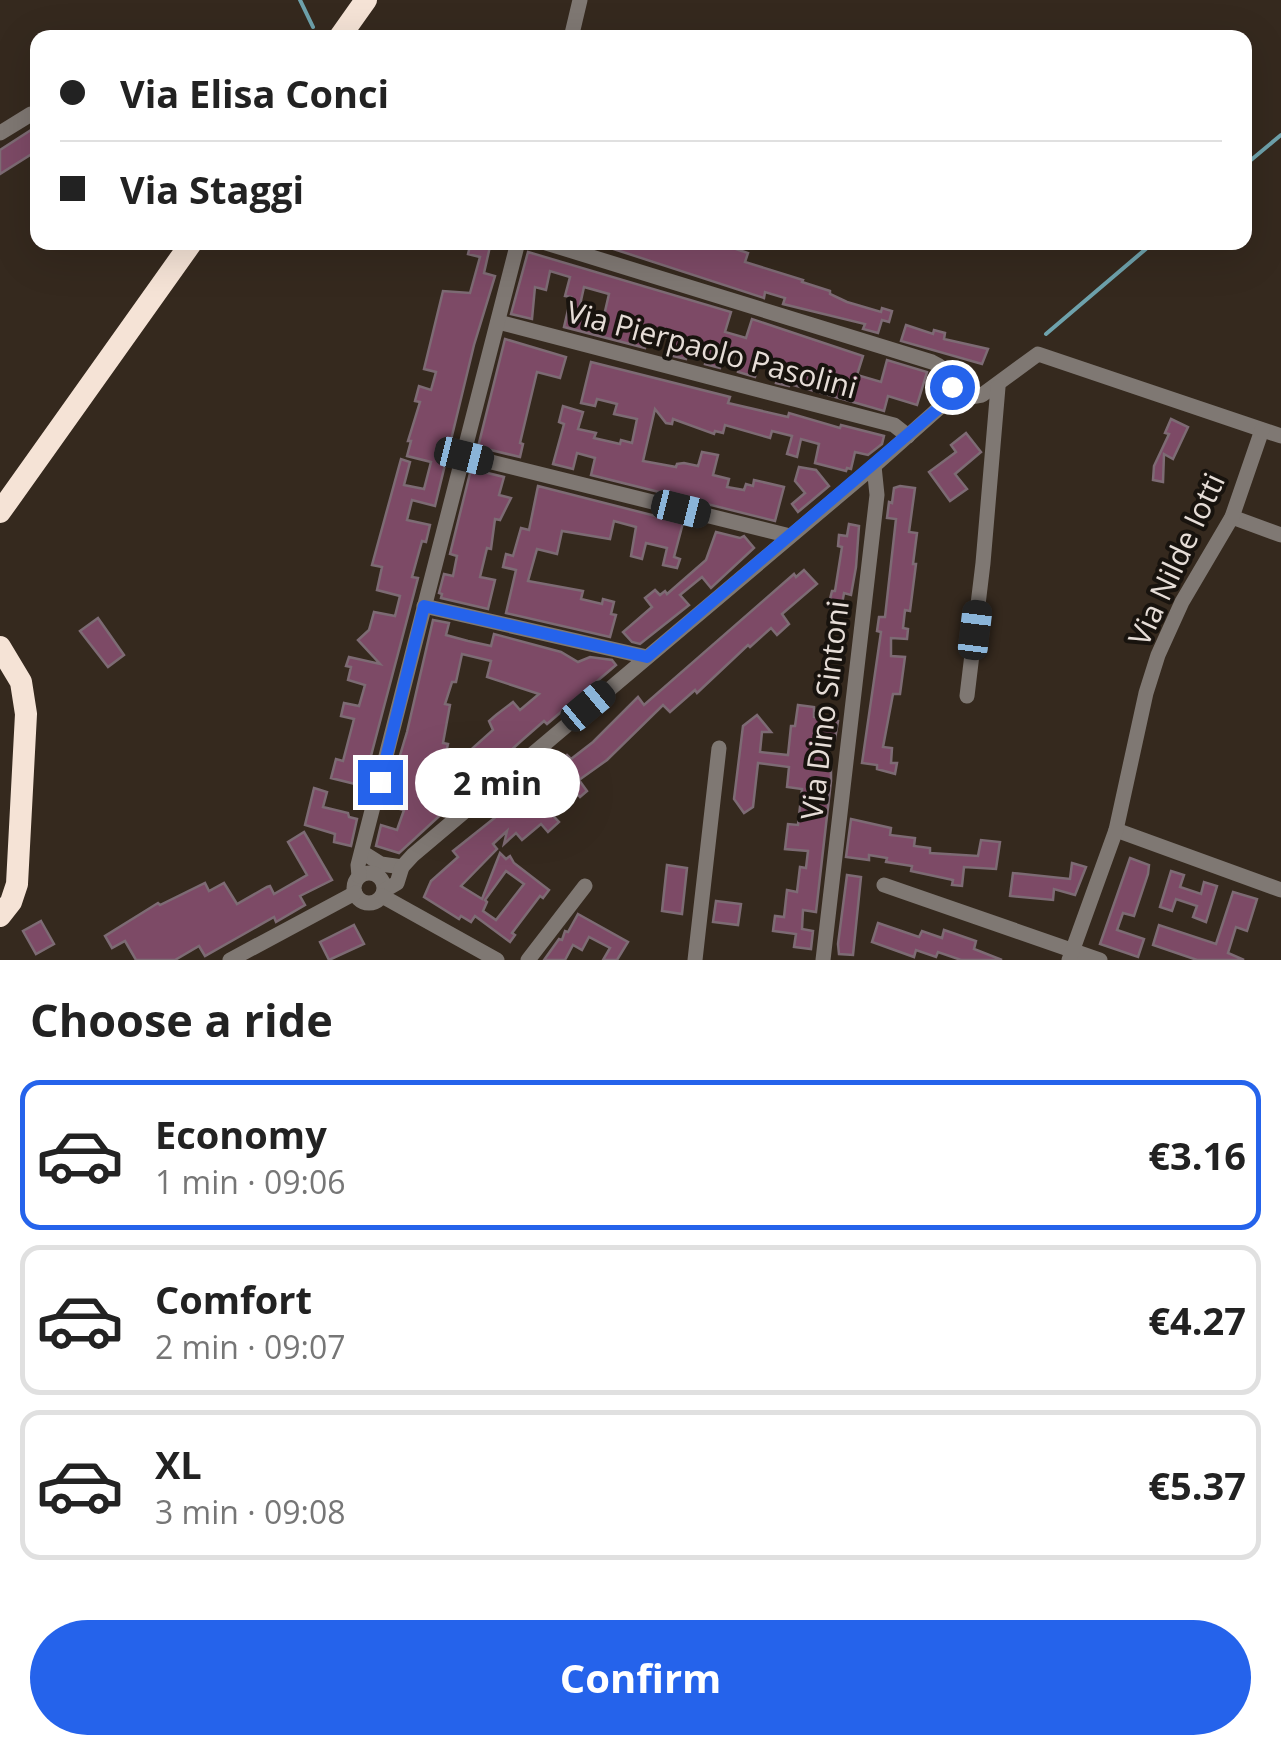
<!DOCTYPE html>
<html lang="en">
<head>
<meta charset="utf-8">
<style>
	body { margin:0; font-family:"Open Sans",sans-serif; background:#f2f2f2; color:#222; height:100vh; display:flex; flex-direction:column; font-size:38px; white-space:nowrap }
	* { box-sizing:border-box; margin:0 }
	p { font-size:32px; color:#767676 }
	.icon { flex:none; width:55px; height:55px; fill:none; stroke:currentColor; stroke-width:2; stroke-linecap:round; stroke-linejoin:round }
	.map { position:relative; height:960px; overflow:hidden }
	.panel { display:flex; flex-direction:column; background:#fff; flex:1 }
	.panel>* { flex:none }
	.banner { position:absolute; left:30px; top:30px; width:1222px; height:220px; border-radius:20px; box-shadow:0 10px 40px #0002; display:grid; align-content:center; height:220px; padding:0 30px; background:#fff }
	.end { position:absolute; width:45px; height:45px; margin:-22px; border:12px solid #2563eb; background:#fff; box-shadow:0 0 0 5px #fff }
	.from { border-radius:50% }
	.bubble { position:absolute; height:70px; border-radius:35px; background:#fff; box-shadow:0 10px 40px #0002; font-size:32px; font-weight:700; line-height:70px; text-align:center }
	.car { position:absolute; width:30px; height:60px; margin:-30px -15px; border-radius:12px; box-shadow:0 0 8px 2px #0007; background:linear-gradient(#222 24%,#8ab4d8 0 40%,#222 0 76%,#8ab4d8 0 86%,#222 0) }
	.banner b { display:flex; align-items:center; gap:35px; height:95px; font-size:38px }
	.banner b+b { border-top:2px solid #e0e0e0 }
	.banner i { width:25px; height:25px; background:#222 }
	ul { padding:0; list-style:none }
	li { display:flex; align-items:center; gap:30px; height:150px; margin:0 20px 15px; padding:0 10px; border:5px solid #e0e0e0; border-radius:20px }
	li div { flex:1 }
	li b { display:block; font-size:38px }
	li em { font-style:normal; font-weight:700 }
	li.selected { border-color:#2563eb }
	li>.icon { width:90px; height:90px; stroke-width:1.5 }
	h2 { padding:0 30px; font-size:45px; line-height:120px }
	.cta { display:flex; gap:20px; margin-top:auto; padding:20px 30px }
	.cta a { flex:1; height:115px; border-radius:60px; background:#2563eb; color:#fff; font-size:40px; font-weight:700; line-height:115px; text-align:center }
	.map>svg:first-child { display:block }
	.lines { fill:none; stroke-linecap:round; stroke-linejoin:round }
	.stream { stroke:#6ea2ac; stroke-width:4 }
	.building { fill:#7d4a66; stroke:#7d6b74; stroke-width:2.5; fill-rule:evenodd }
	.minor { stroke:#7f7873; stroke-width:15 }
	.highway { stroke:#f5e3d6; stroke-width:22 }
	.route { stroke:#2563eb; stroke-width:12 }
	.labels { text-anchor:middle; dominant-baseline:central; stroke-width:8; stroke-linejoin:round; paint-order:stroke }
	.street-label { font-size:30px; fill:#e6ddd7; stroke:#18130e }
</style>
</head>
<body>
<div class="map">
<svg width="1281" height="960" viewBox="0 0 1281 960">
	<rect width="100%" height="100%" fill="#35291e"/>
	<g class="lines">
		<g class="stream">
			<polyline points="300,0 313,27"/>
			<polyline points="1245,165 1281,135"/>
			<polyline points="1046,334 1154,242"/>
		</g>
	</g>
	<g class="building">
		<polygon points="31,130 38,141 38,150 0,174 0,150"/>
		<polygon points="471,242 491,242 484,273 495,276 474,345 435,506 412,500 407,520 430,525 426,542 422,541 412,577 418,578 363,786 331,778 336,759 343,761 354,719 341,716 344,703 359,706 365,685 348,680 351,667 346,666 349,657 380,664 358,640 369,630 374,612 395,616 400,596 377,590 382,567 372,565 401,459 410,462 404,485 424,489 431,462 407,456 411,441 408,441 420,402 415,401 419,386 431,390 436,372 424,369 443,291 470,293 480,257 468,254"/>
		<polygon points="592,242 707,242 736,249 748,253 745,262 803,280 802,282 830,291 830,294 847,302 881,312 882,308 892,311 889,322 882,320 878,333 863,329 865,324 783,304 785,298 765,292 764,298"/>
		<path d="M 528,252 L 731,312 L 725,332 L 746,338 L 752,319 L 863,356 L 857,375 L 881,382 L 887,360 L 927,372 L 917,405 L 888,396 L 884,411 L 790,384 L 789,386 L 776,383 L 780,369 L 760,362 L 755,377 L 738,372 L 742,358 L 725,352 L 720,368 L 705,364 L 709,348 L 690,343 L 686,359 L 669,355 L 674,339 L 649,333 L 645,348 L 564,327 L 571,297 L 565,296 L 570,277 L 550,271 L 546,290 L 535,287 L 532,319 L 511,314 ZM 584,287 L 609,294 L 603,320 L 578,314 Z"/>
		<polygon points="906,325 933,334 934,330 945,333 944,339 988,349 982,364 901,341"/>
		<polygon points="505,339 566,357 560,378 537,372 520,443 523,444 520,457 478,447"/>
		<polygon points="591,362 730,397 728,403 788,417 789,413 840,428 841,425 884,436 882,444 868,455 855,452 851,469 847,468 846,471 815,463 819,444 801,439 797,457 787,454 792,436 772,431 770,438 725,425 723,433 715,431 714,434 673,419 672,424 666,423 655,409 643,461 676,467 677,464 684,463 698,466 702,452 718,455 713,475 729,479 727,487 744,490 746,484 753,486 754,480 784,487 775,521 591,475 595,458 577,453 573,469 553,464 564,424 559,422 563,406 583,412 578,429 596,433 594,438 620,444 621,440 632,443 637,419 614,414 617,404 597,399 595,406 581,403"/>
		<polygon points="1171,419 1188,427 1173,459 1164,454 1163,482 1153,480 1154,466 1169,434 1165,433"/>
		<polygon points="966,433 981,452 955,474 967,489 950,501 929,472 956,452 951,445"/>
		<polygon points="799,467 816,470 829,486 798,512 792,504 805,493 795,481"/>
		<polygon points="471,469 504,477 499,495 511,498 500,520 495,519 491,549 487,548 480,577 495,580 488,609 441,598 442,594 439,593 444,574 453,576 457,556 450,554"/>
		<polygon points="538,486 683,523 674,557 680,559 677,568 663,565 667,548 646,543 642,559 631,556 636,527 614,521 610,539 562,531 557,554 537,549 528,581 583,591 581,599 602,604 603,599 614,602 611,614 616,615 610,637 506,613 516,570 503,567 506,554 513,556 521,528 529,530"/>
		<polygon points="900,486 915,488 909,532 917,533 913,564 916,564 910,611 905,610 903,628 908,629 907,639 891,638 891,656 905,657 900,694 893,694 883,747 892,748 891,763 897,763 895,774 877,769 877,765 862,763 881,632 877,631 879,617 885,617 896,519 887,518 889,502 892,503 894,488"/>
		<polygon points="849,524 859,526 856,567 851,595 844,593 841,610 828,607 832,591 835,591 842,547 838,546 839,535 847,536"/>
		<polygon points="716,532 740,538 744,536 754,548 711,588 702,577 680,595 689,605 640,644 632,642 623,632 652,607 645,598 655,590 660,595 665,591 667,594 706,560"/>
		<path d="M 804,570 L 817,584 L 782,614 L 789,624 L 777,635 L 771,628 L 750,647 L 748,645 L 697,693 L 695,690 L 670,712 L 663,705 L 607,760 L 579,780 L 587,791 L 580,797 L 567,783 L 543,805 L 559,822 L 548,832 L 541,824 L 522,840 L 516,833 L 504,844 L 507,831 L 493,844 L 497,849 L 461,886 L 482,899 L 500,853 L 506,859 L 510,856 L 514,863 L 549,890 L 543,898 L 540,896 L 512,933 L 515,935 L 510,942 L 475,916 L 471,922 L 461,916 L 459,919 L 424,897 L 431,881 L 458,857 L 453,851 L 526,793 L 567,755 L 571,759 L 593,742 L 638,697 L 644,705 L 794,574 L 796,577 ZM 506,871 L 524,884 L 496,920 L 483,911 L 487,902 L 485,900 Z"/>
		<polygon points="98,618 124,655 108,667 80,631"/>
		<path d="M 433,620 L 449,623 L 446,635 L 468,641 L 491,646 L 494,634 L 561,652 L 578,662 L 590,657 L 612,660 L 616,665 L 547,724 L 544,721 L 520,742 L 399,853 L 376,846 L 381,825 L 397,830 L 404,810 L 385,805 L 407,732 ZM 462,654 L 491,661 L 487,677 L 539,694 L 520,710 L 513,702 L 496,715 L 489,721 L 493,730 L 464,756 L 461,752 L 442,770 L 448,744 L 443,743 L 450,705 L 445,704 L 452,682 L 456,682 Z"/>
		<polygon points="798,705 814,707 814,717 838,721 835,739 830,738 828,762 831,762 831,781 816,912 803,910 802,929 813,931 811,949 794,947 796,934 773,931 775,916 784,917 787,890 797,892 800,867 806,868 808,851 785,849 788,824 798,825 802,789 787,787 789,767 758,763 753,807 744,813 734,799 743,726 757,715 771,732 762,732 760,752 788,755 791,726 795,726"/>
		<polygon points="314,788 327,792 323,807 348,813 349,817 357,819 351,846 334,842 335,834 305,825"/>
		<polygon points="851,819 891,828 890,835 915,838 914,846 930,848 930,853 978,856 981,840 1000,842 996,869 964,867 962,886 952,885 953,880 911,871 912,866 886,862 887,858 869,855 869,860 846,857"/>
		<polygon points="304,832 332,880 300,896 305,905 276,922 274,917 205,956 199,946 175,960 136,960 125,941 112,948 105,936 158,903 160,905 205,883 209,891 224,883 237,904 267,887 270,886 274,894 307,875 288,842"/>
		<polygon points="1130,858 1149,865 1148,874 1134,916 1123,913 1117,930 1144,939 1138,957 1100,944"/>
		<polygon points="1072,863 1086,867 1075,895 1054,889 1053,900 1010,896 1013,873 1070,879"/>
		<polygon points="667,865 687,868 682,914 662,911"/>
		<polygon points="1171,871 1184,875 1180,887 1201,894 1204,882 1217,886 1206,922 1193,917 1197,906 1176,899 1172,911 1160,907"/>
		<polygon points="847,875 861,877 853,955 839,954 838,944"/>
		<polygon points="1233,892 1257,899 1247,931 1236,927 1228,953 1244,960 1197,960 1153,945 1159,925 1216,944"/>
		<polygon points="716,901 741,904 738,925 713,922"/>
		<polygon points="578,914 628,942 617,960 603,960 610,948 589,937 582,950 573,945 565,960 544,960 559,939 562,940 565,931 568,932"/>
		<polygon points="41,921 54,944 36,954 23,931"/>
		<polygon points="878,923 919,937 922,931 942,938 944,930 976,941 974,949 1002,960 961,960 938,952 936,957 916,950 914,957 872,942"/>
		<polygon points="354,925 364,944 329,960 320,942"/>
	</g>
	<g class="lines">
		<g class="minor">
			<polyline points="571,38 580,0"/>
			<polyline points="0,133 31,114"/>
			<polyline points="498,322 894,425 908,436"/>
			<polyline points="947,401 982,395 1038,354 1281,436"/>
			<polyline points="463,455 790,536"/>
			<polyline points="1232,517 1281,535"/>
			<polyline points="424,606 647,657"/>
			<polyline points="967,696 983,563 998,387"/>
			<polyline points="1116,830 1281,890"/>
			<polyline points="362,852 381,864 402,867"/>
			<circle cx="369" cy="888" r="15"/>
			<polyline points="359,876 358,865 518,242"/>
			<polyline points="884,885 1100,960"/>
			<path d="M 385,890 L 397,883 L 402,867 L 413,855 L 874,466 L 947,401 C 955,382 952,371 932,362 L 543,242"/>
			<polyline points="382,896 497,960"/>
			<polyline points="230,960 355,893"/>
			<polyline points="528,960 585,886"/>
			<polyline points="695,960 719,748"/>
			<polyline points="823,960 877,495 874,466"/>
			<polyline points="1069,960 1116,830 1146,693 1158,655 1182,602 1232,517 1262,430"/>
		</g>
		<g class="highway">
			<polyline points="339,38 366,0"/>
			<polyline points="0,512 192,242"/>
			<polyline points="0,647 21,682 26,714 17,884 11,902 0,916"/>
		</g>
	</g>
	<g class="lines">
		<polyline class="route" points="380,782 424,606 647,657 947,401 952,387"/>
	</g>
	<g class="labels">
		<g class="street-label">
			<text transform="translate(712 349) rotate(15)">Via Pierpaolo Pasolini</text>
			<text transform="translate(1176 559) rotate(-65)">Via Nilde Iotti</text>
			<text transform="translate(824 710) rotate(-83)">Via Dino Sintoni</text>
		</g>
	</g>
</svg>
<i class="end from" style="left:952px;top:387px"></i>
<i class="end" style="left:380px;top:782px"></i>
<div class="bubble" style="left:415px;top:748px;width:165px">2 min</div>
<i class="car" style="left:464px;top:456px;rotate:104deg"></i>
<i class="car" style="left:681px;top:509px;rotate:104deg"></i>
<i class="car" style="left:975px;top:630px;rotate:7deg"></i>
<i class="car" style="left:588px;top:706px;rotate:50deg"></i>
<div class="banner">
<b><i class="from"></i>Via Elisa Conci</b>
<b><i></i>Via Staggi</b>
</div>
</div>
<section class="panel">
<h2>Choose a ride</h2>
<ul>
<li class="selected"><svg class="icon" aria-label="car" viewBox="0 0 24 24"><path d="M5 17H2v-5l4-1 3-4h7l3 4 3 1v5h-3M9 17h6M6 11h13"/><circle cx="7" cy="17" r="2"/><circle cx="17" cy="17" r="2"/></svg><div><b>Economy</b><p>1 min · 09:06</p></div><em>€3.16</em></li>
<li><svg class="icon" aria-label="car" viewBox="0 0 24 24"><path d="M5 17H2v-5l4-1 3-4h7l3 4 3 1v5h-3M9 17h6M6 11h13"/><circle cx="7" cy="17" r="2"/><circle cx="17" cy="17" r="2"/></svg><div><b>Comfort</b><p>2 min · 09:07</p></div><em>€4.27</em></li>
<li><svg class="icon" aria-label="car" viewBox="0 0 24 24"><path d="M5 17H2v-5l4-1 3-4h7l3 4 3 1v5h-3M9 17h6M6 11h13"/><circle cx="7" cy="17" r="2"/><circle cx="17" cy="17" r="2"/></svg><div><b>XL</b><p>3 min · 09:08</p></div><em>€5.37</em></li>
</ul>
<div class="cta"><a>Confirm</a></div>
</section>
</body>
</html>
